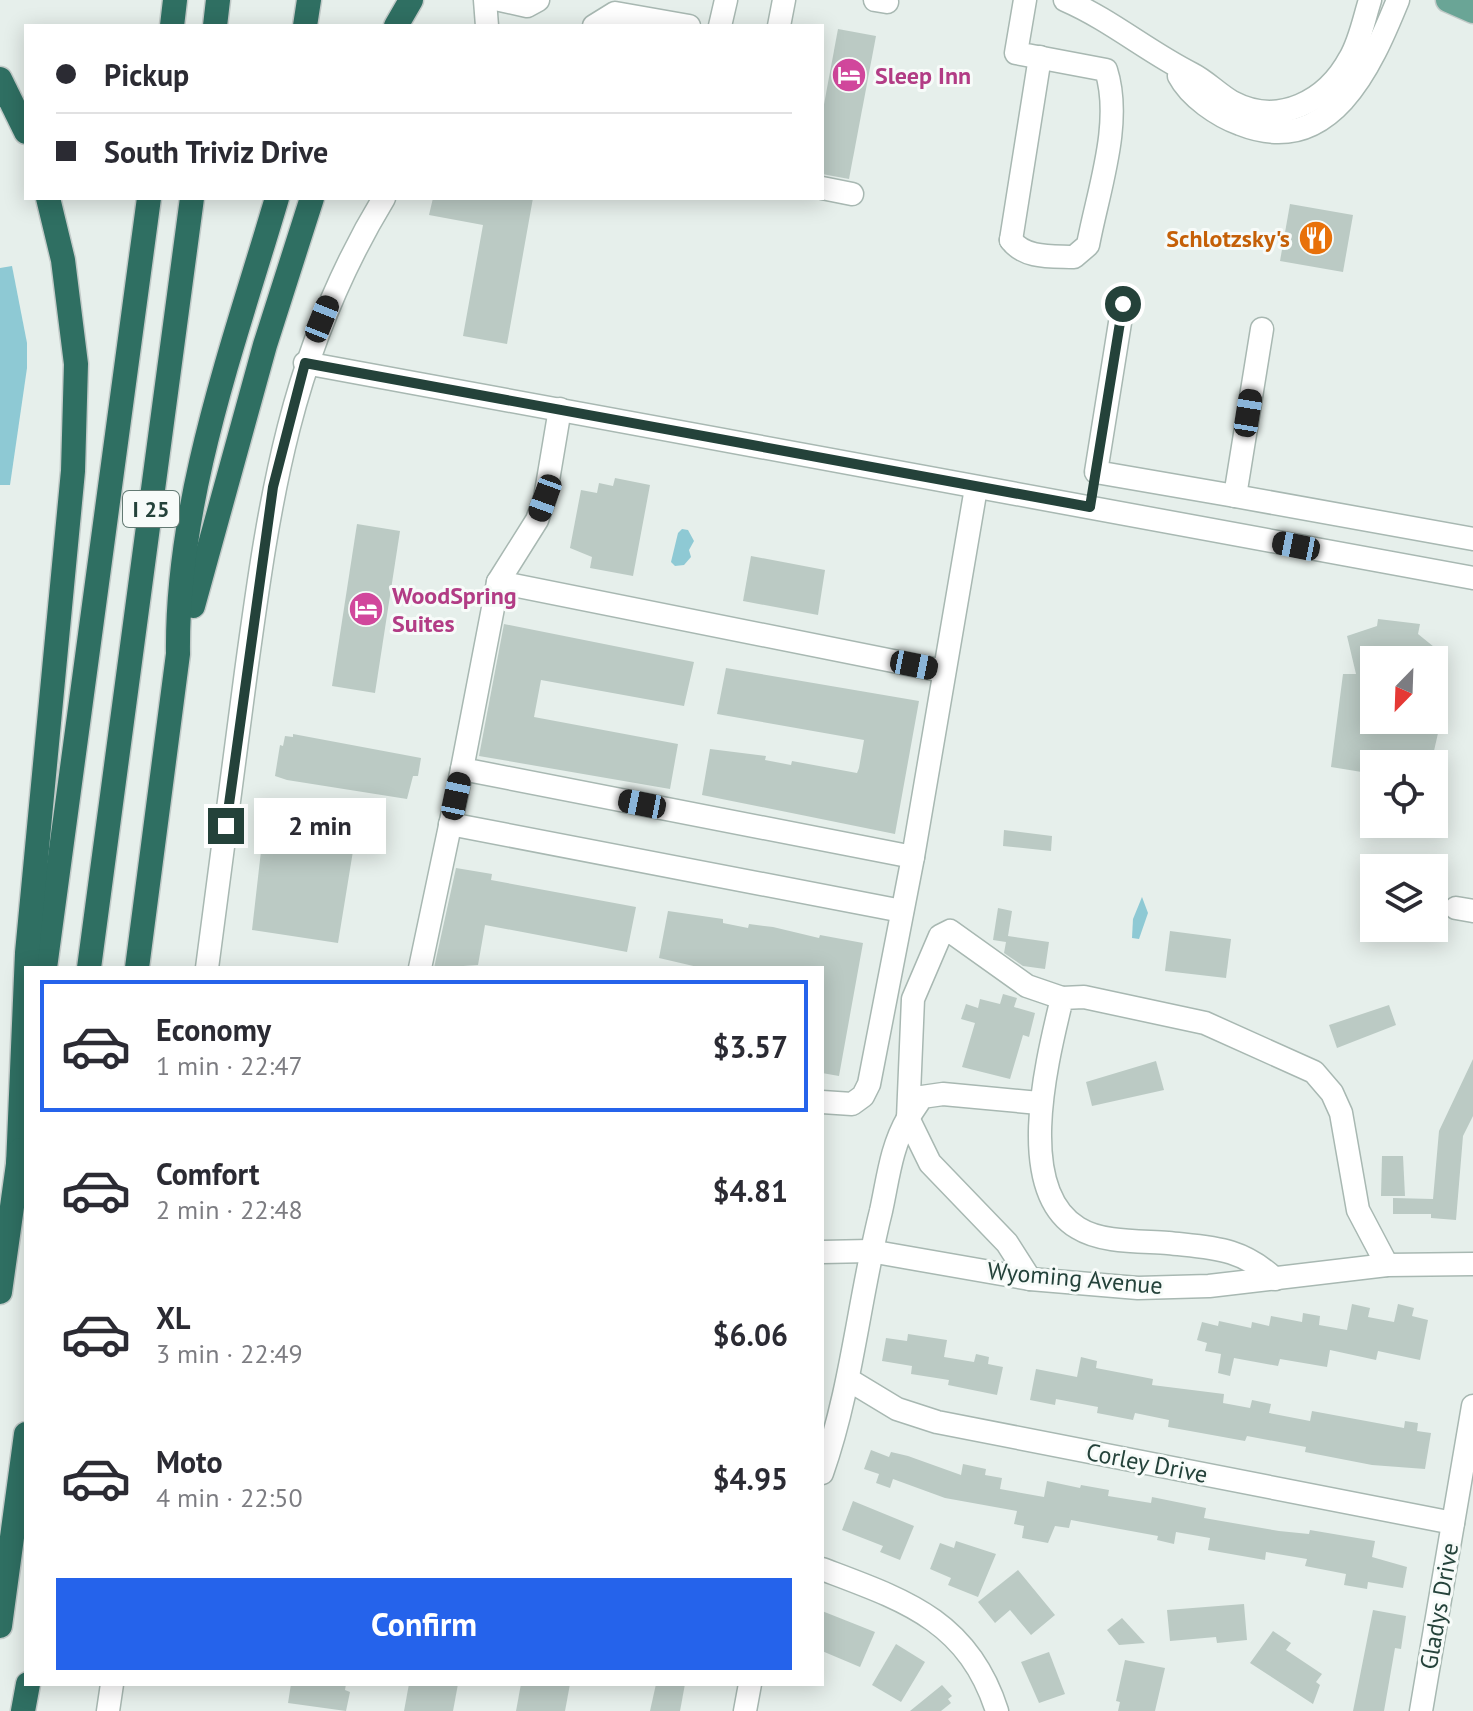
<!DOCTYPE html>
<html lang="en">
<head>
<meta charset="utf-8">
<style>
	body { margin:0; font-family:"PT Sans",sans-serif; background:#f7f7f7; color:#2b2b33; height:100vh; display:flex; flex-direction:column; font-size:30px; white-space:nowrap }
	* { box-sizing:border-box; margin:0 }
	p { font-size:26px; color:#7c7c81 }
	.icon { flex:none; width:44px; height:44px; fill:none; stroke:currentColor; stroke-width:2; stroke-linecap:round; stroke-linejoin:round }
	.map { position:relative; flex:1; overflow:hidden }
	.details { position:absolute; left:24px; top:966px; width:800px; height:720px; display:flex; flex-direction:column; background:#fff; border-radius:0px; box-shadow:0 4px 20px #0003 }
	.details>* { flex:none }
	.hud { position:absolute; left:24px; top:24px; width:800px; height:176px; border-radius:0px; box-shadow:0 4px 20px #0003; display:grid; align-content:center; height:176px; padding:0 32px; background:#fff }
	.needle { width:52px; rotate:203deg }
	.fabs { position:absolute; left:1360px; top:646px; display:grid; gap:16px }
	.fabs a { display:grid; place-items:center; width:88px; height:88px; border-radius:0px; background:#fff; box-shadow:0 4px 20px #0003; font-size:40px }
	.end { position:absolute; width:36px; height:36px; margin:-18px; border:10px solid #24423a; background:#fff; box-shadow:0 0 0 4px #fff }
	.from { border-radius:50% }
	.bubble { position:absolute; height:56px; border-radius:0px; background:#fff; box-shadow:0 4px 20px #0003; font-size:26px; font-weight:600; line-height:56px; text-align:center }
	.car { position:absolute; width:24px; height:48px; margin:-24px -12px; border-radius:10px; box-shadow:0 0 6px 2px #0007; background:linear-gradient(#222 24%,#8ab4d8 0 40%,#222 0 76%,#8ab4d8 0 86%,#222 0) }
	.hud b { display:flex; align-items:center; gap:28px; height:76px; font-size:30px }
	.hud b+b { border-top:2px solid #e1e1e2 }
	.hud i { width:20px; height:20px; background:#2b2b33 }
	ul { padding:14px 0 0; list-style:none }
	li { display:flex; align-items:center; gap:24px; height:132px; margin:0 16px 12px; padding:0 16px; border:4px solid transparent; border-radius:0px }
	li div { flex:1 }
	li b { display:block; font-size:30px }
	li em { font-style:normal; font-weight:600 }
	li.on { border-color:#2563eb }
	li>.icon { width:72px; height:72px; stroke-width:1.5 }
	.button { display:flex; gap:16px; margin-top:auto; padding:16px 32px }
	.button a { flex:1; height:92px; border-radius:0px; background:#2563eb; color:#fff; font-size:32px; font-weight:600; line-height:92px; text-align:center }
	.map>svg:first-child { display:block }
	.water { fill:#8ec9d4 }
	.building { fill:#bbcac4 }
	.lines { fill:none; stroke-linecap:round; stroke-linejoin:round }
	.minor-casing { stroke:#a8b8b2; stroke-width:25 }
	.major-casing { stroke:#c2cac8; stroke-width:27 }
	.highway-casing { stroke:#c2cac8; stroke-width:27 }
	.minor { stroke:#fff; stroke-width:22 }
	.major { stroke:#6aa596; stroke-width:24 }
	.highway { stroke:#2f6f62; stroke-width:24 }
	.route { stroke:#24423a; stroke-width:10 }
	.labels { text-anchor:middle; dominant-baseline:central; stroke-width:6; stroke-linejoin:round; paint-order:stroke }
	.shield { fill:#f7fbf9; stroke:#637a73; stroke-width:2 }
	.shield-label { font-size:22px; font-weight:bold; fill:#24423a }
	.hotel-label { font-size:24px; font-weight:bold; fill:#b23c85; stroke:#f7fbf9; text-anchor:start }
	.food-label { font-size:24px; font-weight:bold; fill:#c56008; stroke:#f7fbf9; text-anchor:end }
	.street-label { font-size:24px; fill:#24423a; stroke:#f7fbf9 }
</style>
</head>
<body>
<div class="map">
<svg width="1473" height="1711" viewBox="0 0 1473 1711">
	<rect width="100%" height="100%" fill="#e6efeb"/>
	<g class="water">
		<polygon points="12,266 27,343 27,368 10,485 0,485 0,268"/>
		<polygon points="682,529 688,530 694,541 689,550 691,557 684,565 675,566 671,562 678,533"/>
		<polygon points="1142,897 1148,913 1139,939 1132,938 1133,919"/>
	</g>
	<g class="building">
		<polygon points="838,29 876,36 849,179 822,174 822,115"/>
		<polygon points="433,198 533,198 507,344 463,336 483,225 429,215"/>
		<polygon points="1290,204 1353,215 1343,272 1280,261"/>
		<polygon points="615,478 650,485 633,576 590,568 592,557 570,548 581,490 597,493 599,483 613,486"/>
		<polygon points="357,524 400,531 375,693 332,686"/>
		<polygon points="751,556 825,570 818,615 743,601"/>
		<polygon points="1378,619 1420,624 1418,634 1439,651 1432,660 1374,660 1374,720 1441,720 1431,764 1383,756 1381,764 1374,764 1374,774 1331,767 1343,674 1356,674 1347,636 1377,626"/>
		<polygon points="504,624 694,662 684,706 541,680 534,717 678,744 670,789 479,756"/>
		<polygon points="726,668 919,701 895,834 702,795 710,749 766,756 765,760 791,765 792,761 857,773 859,768 864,740 717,714"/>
		<polygon points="293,734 421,758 418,776 413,776 407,799 287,780 275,776 280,745 283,746 285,736 293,737"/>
		<polygon points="1004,830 1052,836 1051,851 1003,846"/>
		<polygon points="268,835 353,851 338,943 252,930 261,851 265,851"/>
		<polygon points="456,868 492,874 491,880 636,907 627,952 485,925 478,965 434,968"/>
		<polygon points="998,908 1012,911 1008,936 1049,942 1045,969 1023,966 1004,953 1006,942 993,940"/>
		<polygon points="668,911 723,919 723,923 748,928 749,924 773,927 819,938 820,935 863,943 839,1076 822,1073 822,968 702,968 659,958"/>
		<polygon points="1170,931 1231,939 1226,978 1165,971"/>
		<polygon points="1003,994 1017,998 1014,1007 1035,1013 1029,1037 1023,1035 1010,1079 962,1067 975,1023 961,1019 966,1004 978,1008 980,999 1000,1004"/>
		<polygon points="1389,1005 1396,1025 1337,1048 1329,1025"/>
		<polygon points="1473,1059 1473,1116 1463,1136 1456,1220 1431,1218 1431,1214 1393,1214 1393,1198 1433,1199 1439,1131"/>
		<polygon points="1156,1061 1164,1090 1092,1106 1086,1082"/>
		<polygon points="1382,1156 1403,1156 1405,1196 1381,1196"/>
		<polygon points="1352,1304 1370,1308 1368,1317 1394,1322 1398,1304 1414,1308 1412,1316 1428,1320 1420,1360 1378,1351 1376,1360 1330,1350 1327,1367 1280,1359 1278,1366 1234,1358 1230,1376 1218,1373 1221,1354 1205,1351 1207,1343 1197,1340 1202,1322 1218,1326 1219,1321 1251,1328 1252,1322 1269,1326 1271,1316 1302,1322 1303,1313 1320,1316 1319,1325 1347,1330"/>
		<polygon points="908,1334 947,1340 944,1357 974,1362 976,1354 989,1357 988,1364 1003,1367 997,1395 948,1385 949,1380 911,1374 912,1366 882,1361 886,1338 907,1341"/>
		<polygon points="1081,1357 1097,1361 1096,1368 1153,1379 1152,1385 1224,1394 1223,1403 1250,1408 1252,1400 1271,1404 1269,1413 1310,1421 1312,1411 1404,1428 1405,1421 1418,1423 1417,1431 1431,1433 1425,1469 1372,1465 1305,1452 1306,1447 1247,1436 1245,1441 1168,1427 1169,1420 1135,1413 1133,1420 1097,1413 1098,1407 1056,1399 1055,1405 1030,1400 1036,1369 1077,1377"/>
		<polygon points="871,1450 889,1457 891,1452 908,1456 961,1475 963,1464 986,1469 985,1475 1002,1478 1000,1489 1044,1497 1047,1481 1080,1488 1081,1485 1109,1490 1108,1496 1151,1503 1152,1497 1206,1508 1204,1518 1279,1531 1309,1534 1310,1530 1375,1541 1372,1557 1407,1567 1403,1588 1368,1582 1367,1589 1344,1585 1346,1574 1305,1566 1307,1559 1266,1552 1265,1560 1208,1550 1210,1538 1176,1532 1174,1544 1157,1540 1158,1536 1071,1520 1069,1528 1055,1526 1048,1543 1022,1538 1024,1526 1014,1524 1017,1511 945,1498 893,1479 890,1488 876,1483 879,1474 864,1469"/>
		<polygon points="853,1501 914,1526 900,1560 880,1552 883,1546 842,1530"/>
		<polygon points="956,1541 996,1554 978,1597 948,1585 951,1578 930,1569 940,1543 954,1548"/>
		<polygon points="1018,1570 1055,1615 1031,1635 1010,1610 995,1623 978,1602"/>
		<polygon points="1244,1604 1247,1640 1217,1643 1216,1637 1170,1641 1167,1610"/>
		<polygon points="1373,1610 1406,1616 1401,1649 1395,1648 1384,1711 1353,1711"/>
		<polygon points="822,1611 875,1632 860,1667 822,1651"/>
		<polygon points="1122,1618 1145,1643 1119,1645 1107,1630"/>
		<polygon points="1273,1631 1291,1643 1286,1650 1322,1674 1316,1682 1320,1685 1313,1704 1250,1663"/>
		<polygon points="896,1644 925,1662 901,1702 872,1685"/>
		<polygon points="1049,1652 1065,1694 1039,1703 1021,1662"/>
		<polygon points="1125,1660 1165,1668 1155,1711 1118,1711 1120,1702 1116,1701"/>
		<polygon points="291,1684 346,1684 345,1690 350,1692 346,1711 288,1703"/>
		<polygon points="409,1684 458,1684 453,1711 404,1711"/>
		<polygon points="521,1684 570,1684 565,1711 516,1711"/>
		<polygon points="656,1684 685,1684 680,1711 650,1711"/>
		<polygon points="942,1685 952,1696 948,1699 951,1703 941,1711 910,1711"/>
	</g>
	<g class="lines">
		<g class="minor-casing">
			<g id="minor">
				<polyline points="485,0 487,26"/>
				<polyline points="500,0 527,6 538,0"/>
				<polyline points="875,0 887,2"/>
				<path d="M 1065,0 C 1111,20 1148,52 1192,74 C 1206,81 1218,94 1232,102 C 1279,127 1327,101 1350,58 C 1360,41 1364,19 1370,0"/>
				<polyline points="594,26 615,13 689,26"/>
				<polyline points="720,26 726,0"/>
				<polyline points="779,26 784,0"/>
				<path d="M 1179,76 C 1190,97 1218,116 1240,124 C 1331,160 1371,66 1398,0"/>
				<polyline points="822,188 852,194"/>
				<path d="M 1011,240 C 1025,259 1052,256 1074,257 L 1088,245 C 1098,191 1123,123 1106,70 L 1016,53 L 1025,0"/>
				<polyline points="1011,240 1040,57"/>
				<polyline points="1123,304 1096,472 1235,496"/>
				<polyline points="1262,329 1235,496 1473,539"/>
				<polyline points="305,363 1473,578"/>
				<polyline points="560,409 545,498 537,520 498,582 462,769 913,857 976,488"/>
				<polyline points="498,582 943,671"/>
				<polyline points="450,824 902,911"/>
				<polyline points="1456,908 1473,911"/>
				<path d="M 207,968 C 220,869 233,771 246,672 C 270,497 290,353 384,198"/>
				<polyline points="420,968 462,769"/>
				<polyline points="822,1102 852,1104 863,1096 869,1084 913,857"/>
				<polyline points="908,1118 913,999 940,936 950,931 1027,986 1062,998"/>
				<polyline points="908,1118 922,1097 943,1094 1039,1103"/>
				<polyline points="822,1252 870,1251 1030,1279 1138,1288 1209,1286 1387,1265 1473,1264"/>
				<path d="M 1275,1279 C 1240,1247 1213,1248 1168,1243 C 1140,1241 1102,1243 1078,1228 C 1013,1189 1048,1057 1062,998 L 1084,997 L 1205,1023 L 1314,1072 L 1332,1093 L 1341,1113 L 1358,1210 L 1387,1265"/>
				<polyline points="849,1380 897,1409 937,1422 1453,1523"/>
				<path d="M 822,1473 C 852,1388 859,1298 881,1211 C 888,1179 891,1147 908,1118 L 930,1163 L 1007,1243 L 1030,1279"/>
				<path d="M 822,1569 C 904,1600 968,1620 997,1711"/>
				<polyline points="108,1711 112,1684"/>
				<polyline points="745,1711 750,1684"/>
				<polyline points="1421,1711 1473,1406"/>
			</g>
		</g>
		<g class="major-casing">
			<polyline id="major" points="1448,0 1473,11"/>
		</g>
		<g class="highway-casing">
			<g id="highway">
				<polyline points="172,26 175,0"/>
				<polyline points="215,26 218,0"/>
				<polyline points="305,26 309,0"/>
				<polyline points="396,26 411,0"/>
				<polyline points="0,79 26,132"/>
				<polyline points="193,606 265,345 312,198"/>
				<polyline points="45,968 149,198"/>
				<polyline points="89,968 192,198"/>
				<path d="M 137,968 L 178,654 C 176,500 234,344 277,198"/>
				<polyline points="18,1166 27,953 73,471 76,364 63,260 48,198"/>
				<polyline points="0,1292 20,1150"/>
				<polyline points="0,1626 26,1434"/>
				<polyline points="23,1711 28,1684"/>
			</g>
		</g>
		<use href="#minor" class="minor"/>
		<use href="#major" class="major"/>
		<use href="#highway" class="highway"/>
	</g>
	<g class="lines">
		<polyline class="route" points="226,826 273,487 305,363 1090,507 1123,304"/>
	</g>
	<defs>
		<g id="hotel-disc" transform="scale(1.8)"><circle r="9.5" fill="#d1479c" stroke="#f7fbf9"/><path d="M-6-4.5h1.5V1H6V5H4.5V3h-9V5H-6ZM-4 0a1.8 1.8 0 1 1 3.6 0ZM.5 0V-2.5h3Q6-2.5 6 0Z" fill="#fff"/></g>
		<g id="restaurant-disc" transform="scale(1.8)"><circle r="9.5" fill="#e8710a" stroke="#f7fbf9"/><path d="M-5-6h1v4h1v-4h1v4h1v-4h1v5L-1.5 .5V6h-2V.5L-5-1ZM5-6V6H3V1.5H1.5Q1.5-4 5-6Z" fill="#fff"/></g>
	</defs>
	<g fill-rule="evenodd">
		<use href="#hotel-disc" x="849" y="75"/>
		<use href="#restaurant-disc" x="1316" y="238"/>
		<use href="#hotel-disc" x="366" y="609"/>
	</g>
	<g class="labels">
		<rect class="shield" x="123" y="491" width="56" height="36" rx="6"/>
		<g class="shield-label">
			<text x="151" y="509">I 25</text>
		</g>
		<g class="hotel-label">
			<text x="875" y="75">Sleep Inn</text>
			<text x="392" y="595">WoodSpring<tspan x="392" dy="28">Suites</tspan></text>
		</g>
		<g class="food-label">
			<text x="1290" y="238">Schlotzsky's</text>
		</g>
		<g class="street-label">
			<text transform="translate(1075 1278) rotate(5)">Wyoming Avenue</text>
			<text transform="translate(1147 1463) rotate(11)">Corley Drive</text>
			<text transform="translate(1439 1606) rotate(-80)">Gladys Drive</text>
		</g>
	</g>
</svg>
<div class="fabs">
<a><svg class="needle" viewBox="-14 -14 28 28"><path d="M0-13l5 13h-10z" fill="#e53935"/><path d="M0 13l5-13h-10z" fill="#7c7c81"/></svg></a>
<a><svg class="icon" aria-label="locate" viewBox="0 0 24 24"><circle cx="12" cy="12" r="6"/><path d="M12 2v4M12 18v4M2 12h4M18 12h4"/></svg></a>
<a><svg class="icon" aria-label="layers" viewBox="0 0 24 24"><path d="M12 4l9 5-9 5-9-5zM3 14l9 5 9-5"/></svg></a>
</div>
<i class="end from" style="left:1123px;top:304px"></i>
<i class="end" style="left:226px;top:826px"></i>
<div class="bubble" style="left:254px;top:798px;width:132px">2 min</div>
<i class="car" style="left:322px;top:319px;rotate:22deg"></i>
<i class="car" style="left:1248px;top:413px;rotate:9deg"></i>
<i class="car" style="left:545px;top:498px;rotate:200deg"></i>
<i class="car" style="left:1296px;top:546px;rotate:281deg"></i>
<i class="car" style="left:914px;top:665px;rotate:101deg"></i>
<i class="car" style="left:456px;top:796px;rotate:12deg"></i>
<i class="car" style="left:642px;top:804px;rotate:281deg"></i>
<div class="hud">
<b><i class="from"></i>Pickup</b>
<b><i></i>South Triviz Drive</b>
</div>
<section class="details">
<ul>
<li class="on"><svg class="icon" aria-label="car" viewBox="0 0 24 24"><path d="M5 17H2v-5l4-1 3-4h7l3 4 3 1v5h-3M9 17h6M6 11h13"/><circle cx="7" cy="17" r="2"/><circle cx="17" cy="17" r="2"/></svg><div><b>Economy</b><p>1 min · 22:47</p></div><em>$3.57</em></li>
<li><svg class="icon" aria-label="car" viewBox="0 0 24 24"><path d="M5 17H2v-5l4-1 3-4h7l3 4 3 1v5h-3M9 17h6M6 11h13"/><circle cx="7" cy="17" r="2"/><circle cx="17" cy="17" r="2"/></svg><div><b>Comfort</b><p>2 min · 22:48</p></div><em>$4.81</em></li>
<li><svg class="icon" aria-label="car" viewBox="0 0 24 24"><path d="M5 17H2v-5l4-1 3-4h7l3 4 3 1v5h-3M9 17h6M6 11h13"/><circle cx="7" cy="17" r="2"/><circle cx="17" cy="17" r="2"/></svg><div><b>XL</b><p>3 min · 22:49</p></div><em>$6.06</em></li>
<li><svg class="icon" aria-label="car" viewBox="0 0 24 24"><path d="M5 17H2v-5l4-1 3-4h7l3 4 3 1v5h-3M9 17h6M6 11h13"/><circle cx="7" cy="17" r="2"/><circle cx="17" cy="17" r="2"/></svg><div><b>Moto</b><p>4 min · 22:50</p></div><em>$4.95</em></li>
</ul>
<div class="button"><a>Confirm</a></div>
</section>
</div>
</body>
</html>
